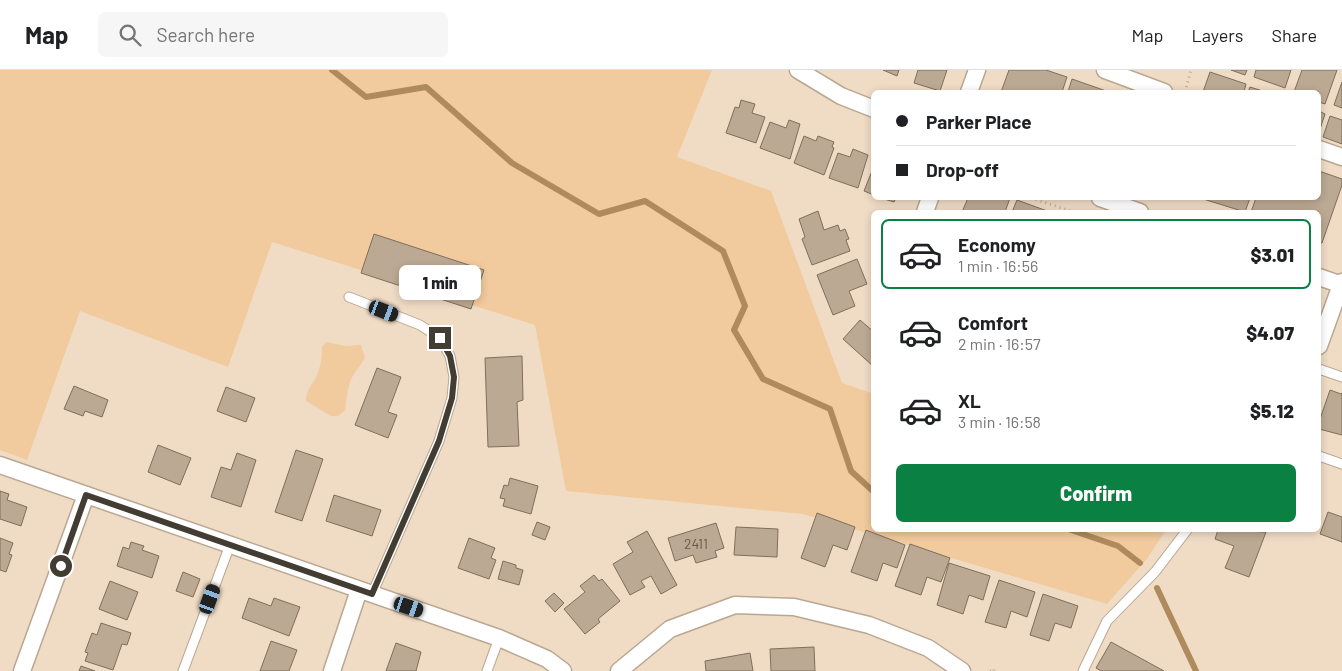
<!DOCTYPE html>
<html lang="en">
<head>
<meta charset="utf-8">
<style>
	body { margin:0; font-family:Barlow,sans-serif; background:#f6f6f6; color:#202124; height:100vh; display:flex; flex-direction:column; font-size:19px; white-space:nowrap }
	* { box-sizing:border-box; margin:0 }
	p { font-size:16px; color:#757577 }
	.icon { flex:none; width:28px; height:28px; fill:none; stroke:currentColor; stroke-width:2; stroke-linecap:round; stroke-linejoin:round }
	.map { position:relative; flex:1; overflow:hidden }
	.panel { position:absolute; left:871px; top:140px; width:450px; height:322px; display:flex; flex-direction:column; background:#fff; border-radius:8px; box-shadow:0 2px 8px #0003 }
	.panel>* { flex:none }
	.top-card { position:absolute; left:871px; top:20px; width:450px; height:110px; border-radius:8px; box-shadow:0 2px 8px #0003; display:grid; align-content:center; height:110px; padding:0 25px; background:#fff }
	.end { position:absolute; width:22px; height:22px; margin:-11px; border:6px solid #433c32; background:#fff; box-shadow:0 0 0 2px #fff }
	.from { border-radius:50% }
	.bubble { position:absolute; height:35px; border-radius:8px; background:#fff; box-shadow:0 2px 8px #0003; font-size:16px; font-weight:800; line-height:35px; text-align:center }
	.car { position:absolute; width:15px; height:30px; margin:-15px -8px; border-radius:6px; box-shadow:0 0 4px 1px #0007; background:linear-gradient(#222 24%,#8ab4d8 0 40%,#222 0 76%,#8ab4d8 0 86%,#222 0) }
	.top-card b { display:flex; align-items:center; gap:18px; height:48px; font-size:19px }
	.top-card b+b { border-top:1px solid #e0e0e0 }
	.top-card i { width:12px; height:12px; background:#202124 }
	ul { padding:9px 0 0; list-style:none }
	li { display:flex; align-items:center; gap:15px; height:70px; margin:0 10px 8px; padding:0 15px; border:2px solid transparent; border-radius:8px }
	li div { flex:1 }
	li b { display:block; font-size:19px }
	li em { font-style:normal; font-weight:800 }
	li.current { border-color:#0b8043 }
	li>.icon { width:45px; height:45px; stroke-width:1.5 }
	.button { display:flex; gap:10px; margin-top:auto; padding:10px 25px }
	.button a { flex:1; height:58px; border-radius:8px; background:#0b8043; color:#fff; font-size:20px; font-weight:800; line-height:58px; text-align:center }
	header { display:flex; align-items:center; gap:30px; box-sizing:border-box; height:70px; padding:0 25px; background:#fff; border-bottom:1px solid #e0e0e0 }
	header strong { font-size:24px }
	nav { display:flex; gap:28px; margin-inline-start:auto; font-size:18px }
	.search { width:350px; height:45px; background:#f6f6f6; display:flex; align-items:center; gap:12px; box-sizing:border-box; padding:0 18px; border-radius:8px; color:#757577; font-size:19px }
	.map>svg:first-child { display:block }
	.green { fill:#f1ca9d }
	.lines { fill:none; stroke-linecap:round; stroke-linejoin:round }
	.stream { stroke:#ae8a5d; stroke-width:6 }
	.building { fill:#bca993; stroke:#806e5a }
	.service-casing { stroke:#baa792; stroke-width:11 }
	.minor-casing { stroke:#baa792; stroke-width:19 }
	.path { stroke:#bcac99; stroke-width:3; stroke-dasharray:1 4; stroke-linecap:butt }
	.service { stroke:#fff; stroke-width:9 }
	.minor { stroke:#fff; stroke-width:16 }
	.route { stroke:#433c32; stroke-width:6 }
	.labels { text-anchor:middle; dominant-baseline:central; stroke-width:4; stroke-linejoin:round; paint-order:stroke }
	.number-label { font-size:14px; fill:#61574a }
</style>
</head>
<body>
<header>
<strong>Map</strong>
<div class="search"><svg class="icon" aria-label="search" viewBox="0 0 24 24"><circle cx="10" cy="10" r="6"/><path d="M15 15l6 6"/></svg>Search here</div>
<nav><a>Map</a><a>Layers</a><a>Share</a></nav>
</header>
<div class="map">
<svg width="1342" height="601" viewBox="0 0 1342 601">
	<rect width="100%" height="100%" fill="#f0dcc5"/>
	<g class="green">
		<polygon points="0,0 712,0 677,87 771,121 842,313 874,324 874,460 1166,460 1146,490 1107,534 803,444 566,421 535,255 272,172 228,297 80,241 27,390 0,380"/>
		<path d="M 326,272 L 346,276 L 361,275 L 365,287 C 362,294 358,298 354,304 C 347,314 347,328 345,340 L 338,346 L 331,346 L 306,331 C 306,319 313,315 317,305 C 321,295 322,287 322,277 Z"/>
	</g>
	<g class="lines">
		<g class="stream">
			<polyline points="332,0 366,27 426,17 512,93 599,144 645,131 723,181 745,236 734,260 763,309 830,339 851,401 874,422"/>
			<polyline points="1071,460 1118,476 1140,493"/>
			<polyline points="1157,518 1196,601"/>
		</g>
	</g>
	<g class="building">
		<polygon points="883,0 899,0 897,6"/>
		<polygon points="918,0 947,0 940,21 914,13"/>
		<polygon points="1009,0 1046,0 1067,7 1062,22 1001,22"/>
		<polygon points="1231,0 1247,0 1245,5"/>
		<polygon points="1256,0 1291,0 1285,18 1254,7"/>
		<polygon points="1302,0 1337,0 1325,34 1319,32 1319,22 1294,22"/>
		<polygon points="1210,2 1246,14 1244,22 1203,22"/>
		<polygon points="1072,9 1109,22 1068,22"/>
		<polygon points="1342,12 1342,38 1334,35"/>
		<polygon points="1250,17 1266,22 1248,22"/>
		<polygon points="741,30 755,34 752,43 765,47 756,73 726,63 735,37 739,38"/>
		<polygon points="1319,41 1325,44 1319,62"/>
		<polygon points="1330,46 1342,50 1342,74 1323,67"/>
		<polygon points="789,50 800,54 790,89 760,78 770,52 786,58"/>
		<polygon points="804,66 816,71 818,66 834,72 832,77 834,78 824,105 794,93"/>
		<polygon points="853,79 868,85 858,118 829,108 838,83 850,87"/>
		<polygon points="874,96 874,125 864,121"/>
		<polygon points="1319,101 1342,109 1342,115 1322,173 1319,172 1319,142 1251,142 1256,128 1319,128"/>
		<polygon points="881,128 896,128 894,132"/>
		<polygon points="968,128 1010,128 1005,142 962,142"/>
		<polygon points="1200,128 1250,128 1245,142"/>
		<polygon points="1017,130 1050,142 1012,142"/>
		<polygon points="818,141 824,160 838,155 840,161 845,159 849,169 846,170 850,181 812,195 802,169 805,167 799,149"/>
		<polygon points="374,164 484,200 471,239 361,203"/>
		<polygon points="857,189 867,214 849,221 855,236 833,245 817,205"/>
		<polygon points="860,250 874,262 874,297 843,269"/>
		<polygon points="522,286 523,330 517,332 519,376 488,377 485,288"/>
		<polygon points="377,298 401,307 388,342 397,345 388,368 355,355"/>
		<polygon points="74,316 108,330 102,347 85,341 83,346 64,339"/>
		<polygon points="226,317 255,328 246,352 217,341"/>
		<polygon points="1330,320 1341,324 1342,323 1342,365 1319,359 1319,352"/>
		<polygon points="158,375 191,388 180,415 148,402"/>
		<polygon points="296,380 323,389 302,451 275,442"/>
		<polygon points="237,383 256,390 241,437 211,427 221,397 231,400"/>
		<polygon points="510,408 538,416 531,444 503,436 505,429 500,428 504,415 508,416"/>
		<polygon points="0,421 9,424 7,430 27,437 21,456 0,449"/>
		<polygon points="334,425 381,440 372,466 326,451"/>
		<polygon points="1328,442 1342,447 1342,472 1320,464"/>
		<polygon points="817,443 855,457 847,480 833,475 825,497 801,488"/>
		<polygon points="537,452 550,457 545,470 532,465"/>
		<polygon points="716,453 724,478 715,481 717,487 696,493 693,485 675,491 668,468"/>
		<polygon points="736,457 778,459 777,487 734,485"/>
		<polygon points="866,460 905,475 897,498 883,493 877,511 851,502"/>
		<polygon points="1218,460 1266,462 1249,507 1225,498 1234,476 1215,469"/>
		<polygon points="647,461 677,515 661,524 651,506 641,511 645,517 630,525 613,494 633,482 627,472"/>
		<polygon points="0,468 13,473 9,484 12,485 6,502 0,500"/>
		<polygon points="469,468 495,478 491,488 496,490 489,509 458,498"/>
		<polygon points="131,472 144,476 142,480 159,486 152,508 117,496 123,477 129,479"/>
		<polygon points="910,474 950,488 941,512 927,507 921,525 895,516"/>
		<polygon points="503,491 516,495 516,498 523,500 519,515 498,509"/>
		<polygon points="949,493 990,506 983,530 969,525 963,544 937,535"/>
		<polygon points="183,502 200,509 193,527 176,521"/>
		<polygon points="594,505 599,511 602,509 620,531 598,549 600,552 585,564 564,539 585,522 580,516"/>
		<polygon points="999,510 1035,522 1027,547 1011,541 1006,558 985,552"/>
		<polygon points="110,511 138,522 127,550 99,539"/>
		<polygon points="554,523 564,533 555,542 545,531"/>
		<polygon points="1043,524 1078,536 1071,558 1055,553 1049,571 1030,565"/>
		<polygon points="249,528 271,536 274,528 300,537 289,566 242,548"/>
		<polygon points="101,553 131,563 127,575 122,574 113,600 85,591 88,583 85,582 92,563 97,565"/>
		<polygon points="271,571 297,580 289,601 260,601"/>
		<polygon points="1111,572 1164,601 1101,601 1096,598"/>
		<polygon points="396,573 421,582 416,601 386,601"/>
		<polygon points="814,577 815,601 771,601 770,579"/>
		<polygon points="750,583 753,601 706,601 705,591"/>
		<polygon points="81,596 95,601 79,601"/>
	</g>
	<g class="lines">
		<g class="service-casing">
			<g id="service">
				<polyline points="349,227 420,255 440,268 450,286 454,307 452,328 439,371 372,524"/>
				<polyline points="1319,299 1342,307"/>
				<polyline points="1319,386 1342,394"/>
				<polyline points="183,601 230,475"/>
				<polyline points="487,601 499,568"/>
				<polyline points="1083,601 1107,551 1155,502 1187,460"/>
			</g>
		</g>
		<g class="minor-casing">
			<g id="minor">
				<polyline points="798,0 841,26 874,39"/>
				<polyline points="1105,0 1164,22"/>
				<polyline points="969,22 977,0"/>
				<polyline points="1319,79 1342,87"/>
				<polyline points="1100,128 1140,142"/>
				<polyline points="925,142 930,128"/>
				<polyline points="1319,207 1342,215"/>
				<polyline points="1319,276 1342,212"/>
				<polyline points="0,395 499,568 547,589 563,601"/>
				<polyline points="22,601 86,425"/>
				<polyline points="332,601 359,520"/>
				<polyline points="619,601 670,559 735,535 794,537 869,555 928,578 962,601"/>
			</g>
		</g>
		<g class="path">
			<polyline points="1185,22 1191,0"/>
			<polyline points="1031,128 1074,142"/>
			<polyline points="990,601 994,599 994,601"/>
		</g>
		<use href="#service" class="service"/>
		<use href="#minor" class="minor"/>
	</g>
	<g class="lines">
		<polyline class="route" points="61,496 86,425 372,524 439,371 452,328 454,307 450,286 440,268"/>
	</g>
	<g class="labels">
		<g class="number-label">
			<text x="696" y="473">2411</text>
		</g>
	</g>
</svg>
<i class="end from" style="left:61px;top:496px"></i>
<i class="end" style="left:440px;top:268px"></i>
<div class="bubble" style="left:399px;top:195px;width:82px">1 min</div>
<i class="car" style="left:384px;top:241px;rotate:111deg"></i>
<i class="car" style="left:210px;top:529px;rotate:20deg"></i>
<i class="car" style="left:409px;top:537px;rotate:109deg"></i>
<div class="top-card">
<b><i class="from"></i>Parker Place</b>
<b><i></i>Drop-off</b>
</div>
<section class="panel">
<ul>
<li class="current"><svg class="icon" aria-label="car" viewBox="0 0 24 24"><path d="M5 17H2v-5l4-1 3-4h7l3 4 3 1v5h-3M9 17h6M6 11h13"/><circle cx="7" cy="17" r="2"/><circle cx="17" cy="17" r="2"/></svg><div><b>Economy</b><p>1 min · 16:56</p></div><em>$3.01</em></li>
<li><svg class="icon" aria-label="car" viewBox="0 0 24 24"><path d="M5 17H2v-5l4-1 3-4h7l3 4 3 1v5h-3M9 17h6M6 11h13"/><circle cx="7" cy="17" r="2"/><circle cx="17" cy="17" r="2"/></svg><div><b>Comfort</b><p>2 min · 16:57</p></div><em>$4.07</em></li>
<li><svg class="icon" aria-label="car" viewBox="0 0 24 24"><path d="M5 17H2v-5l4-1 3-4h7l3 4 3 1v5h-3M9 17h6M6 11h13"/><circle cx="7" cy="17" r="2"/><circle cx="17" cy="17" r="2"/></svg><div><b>XL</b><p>3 min · 16:58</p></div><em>$5.12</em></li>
</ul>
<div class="button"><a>Confirm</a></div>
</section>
</div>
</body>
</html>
